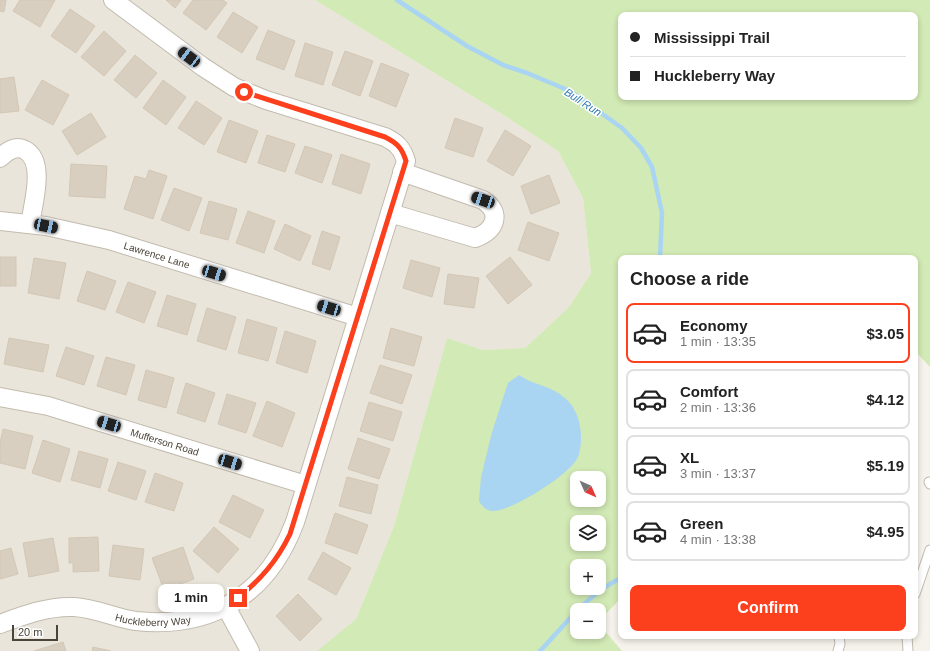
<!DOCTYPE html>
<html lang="en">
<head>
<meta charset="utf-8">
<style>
	body { margin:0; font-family:Helvetica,sans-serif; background:#f6f6f6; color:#222; height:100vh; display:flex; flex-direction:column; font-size:15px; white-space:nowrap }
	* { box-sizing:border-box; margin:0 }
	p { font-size:13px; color:#767676 }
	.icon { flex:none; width:22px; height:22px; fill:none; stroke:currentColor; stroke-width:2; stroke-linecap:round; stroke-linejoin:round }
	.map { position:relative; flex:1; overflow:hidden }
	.panel { position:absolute; left:618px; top:255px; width:300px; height:384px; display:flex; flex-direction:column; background:#fff; border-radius:8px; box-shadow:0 2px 6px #0003 }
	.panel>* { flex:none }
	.banner { position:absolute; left:618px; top:12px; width:300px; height:88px; border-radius:8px; box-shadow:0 2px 6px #0003; display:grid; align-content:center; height:88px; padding:0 12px; background:#fff }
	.needle { width:26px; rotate:135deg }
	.tools { position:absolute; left:570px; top:471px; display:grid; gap:8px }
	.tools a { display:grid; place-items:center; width:36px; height:36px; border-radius:8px; background:#fff; box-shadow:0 2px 6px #0003; font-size:20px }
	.scale { position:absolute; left:12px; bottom:10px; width:46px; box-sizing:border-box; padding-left:4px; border:2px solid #4b4439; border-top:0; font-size:11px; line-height:14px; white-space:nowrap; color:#4b4439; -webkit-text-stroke:3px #fff; paint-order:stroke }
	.end { position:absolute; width:18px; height:18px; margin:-9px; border:5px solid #fc3f1d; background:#fff; box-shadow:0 0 0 2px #fff }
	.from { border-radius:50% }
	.bubble { position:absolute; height:28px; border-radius:8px; background:#fff; box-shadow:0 2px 6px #0003; font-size:13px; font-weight:700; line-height:28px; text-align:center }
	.car { position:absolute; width:12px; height:24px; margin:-12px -6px; border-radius:5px; box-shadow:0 0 3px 1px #0007; background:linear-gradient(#222 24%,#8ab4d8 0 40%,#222 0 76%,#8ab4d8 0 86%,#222 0) }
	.banner b { display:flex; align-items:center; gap:14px; height:38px; font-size:15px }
	.banner b+b { border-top:1px solid #e0e0e0 }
	.banner i { width:10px; height:10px; background:#222 }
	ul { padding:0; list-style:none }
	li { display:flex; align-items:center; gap:12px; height:60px; margin:0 8px 6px; padding:0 4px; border:2px solid #e0e0e0; border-radius:8px }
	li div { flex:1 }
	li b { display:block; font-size:15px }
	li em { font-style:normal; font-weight:700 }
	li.active { border-color:#fc3f1d }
	li>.icon { width:36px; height:36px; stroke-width:1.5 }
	h2 { padding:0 12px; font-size:18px; line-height:48px }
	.button { display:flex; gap:8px; margin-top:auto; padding:8px 12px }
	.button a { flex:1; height:46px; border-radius:8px; background:#fc3f1d; color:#fff; font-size:16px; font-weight:700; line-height:46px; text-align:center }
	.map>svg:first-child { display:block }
	.residential { fill:#eae5da }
	.green { fill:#d2eab5; fill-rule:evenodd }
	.water { fill:#a9d4f2 }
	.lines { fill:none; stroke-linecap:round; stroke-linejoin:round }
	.stream { stroke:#a9d4f2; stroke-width:4.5 }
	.building { fill:#d8cfc1; stroke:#d3c7b4 }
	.lane-casing { stroke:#c2bbae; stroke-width:11 }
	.street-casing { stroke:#c2bbae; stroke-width:20 }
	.lane { stroke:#fff; stroke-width:9 }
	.street { stroke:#fff; stroke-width:18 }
	.route { stroke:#fc3f1d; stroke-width:5 }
	.labels { text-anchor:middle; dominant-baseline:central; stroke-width:3; stroke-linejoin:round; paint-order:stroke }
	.street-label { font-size:10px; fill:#4b4439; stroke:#fff }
	.water-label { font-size:11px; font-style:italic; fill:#2e7ab2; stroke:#fff }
</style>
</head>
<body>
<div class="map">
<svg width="930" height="651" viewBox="0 0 930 651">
	<rect width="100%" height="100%" fill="#f6f3ec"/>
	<polygon class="residential" points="0,0 315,0 505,116 558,151 583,198 591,273 569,307 525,348 483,350 447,338 394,526 356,619 317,651 0,651"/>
	<path class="green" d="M 315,0 L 930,0 L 930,367 L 915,351 L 915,258 L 621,258 L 621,598 L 599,621 L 599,610 L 577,610 L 577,632 L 599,632 L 599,624 L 622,651 L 317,651 L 356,619 L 394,526 L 447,338 L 483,350 L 525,348 L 569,307 L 591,273 L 583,198 L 558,151 L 505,116 ZM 621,15 L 915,15 L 915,97 L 621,97 ZM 577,478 L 599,478 L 599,500 L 577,500 ZM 577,522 L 599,522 L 599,544 L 577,544 ZM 577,566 L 599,566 L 599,588 L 577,588 Z"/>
	<path class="water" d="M 519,375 C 536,387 552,384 569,402 C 581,415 584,440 578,457 C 571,474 512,511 493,511 C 486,511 482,506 479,501 L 481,477 L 492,432 L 508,383 Z"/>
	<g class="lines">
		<g class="stream">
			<polyline points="397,0 467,46 503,65 527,73 570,91 622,128 641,148 652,167 662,213 660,258"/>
			<path d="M 540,651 C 566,624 586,595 621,578"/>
		</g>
	</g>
	<g class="building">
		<polygon points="0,0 6,0 4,12 0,11"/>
		<polygon points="20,0 55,0 40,27 13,11"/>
		<polygon points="166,0 181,0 175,8"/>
		<polygon points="193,0 223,0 227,3 206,30 183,13"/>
		<polygon points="70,9 95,26 76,53 51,36"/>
		<polygon points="233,12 258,27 242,53 217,37"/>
		<polygon points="268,30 295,41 284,70 256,59"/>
		<polygon points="104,31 126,51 104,76 81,57"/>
		<polygon points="305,43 333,52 323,85 295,76"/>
		<polygon points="345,51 373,61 360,96 332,85"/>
		<polygon points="135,55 157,73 136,98 114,80"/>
		<polygon points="381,63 409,74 396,107 369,96"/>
		<polygon points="14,77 19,111 0,113 0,79"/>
		<polygon points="42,80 69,95 53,125 25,110"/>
		<polygon points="163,80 186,97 166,125 143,108"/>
		<polygon points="196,101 222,118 204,145 178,128"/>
		<polygon points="91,113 106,137 77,155 62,131"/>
		<polygon points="455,118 483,128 473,157 445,148"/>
		<polygon points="229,120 258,131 246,163 217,152"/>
		<polygon points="505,130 531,146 513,176 487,161"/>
		<polygon points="267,135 295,144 285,172 258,163"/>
		<polygon points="305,146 332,155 322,183 295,173"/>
		<polygon points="341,154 370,164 361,194 332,184"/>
		<polygon points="71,164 107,166 105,198 69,196"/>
		<polygon points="149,170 167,176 153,219 124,209 135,176 146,179"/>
		<polygon points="549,175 560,203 531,214 521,186"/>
		<polygon points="174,188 202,198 189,231 161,220"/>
		<polygon points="209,201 237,209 228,240 200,233"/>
		<polygon points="248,211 275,221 264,253 236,243"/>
		<polygon points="528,222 559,233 549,261 518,250"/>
		<polygon points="285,224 311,236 300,261 274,249"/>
		<polygon points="322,231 340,237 330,270 312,264"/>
		<rect x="0" y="257" width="16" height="29"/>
		<polygon points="510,257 532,285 508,304 486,276"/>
		<polygon points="34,258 66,263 59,299 28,293"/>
		<polygon points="411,260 440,268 432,297 403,288"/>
		<polygon points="87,271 116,281 105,310 77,301"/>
		<polygon points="448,274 479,278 474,308 444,304"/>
		<polygon points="128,282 156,292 144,323 116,312"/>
		<polygon points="167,295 196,304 187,335 157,326"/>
		<polygon points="207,308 236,317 226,350 197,341"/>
		<polygon points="247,319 277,328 268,361 238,353"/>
		<polygon points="391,328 422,337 414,366 383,358"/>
		<polygon points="285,331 316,341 307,373 276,363"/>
		<polygon points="9,338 49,345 43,372 4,364"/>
		<polygon points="66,347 94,356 84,385 56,376"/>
		<polygon points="106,357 135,365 126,395 97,386"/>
		<polygon points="380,365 412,375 402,404 370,393"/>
		<polygon points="146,370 174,378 166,408 138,400"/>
		<polygon points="186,383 215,393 205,422 177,413"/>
		<polygon points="227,394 256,403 246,433 218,424"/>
		<polygon points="267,401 295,413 282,447 253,436"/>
		<polygon points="369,402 402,412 393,441 360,431"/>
		<polygon points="3,429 33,436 25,469 0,463 0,443"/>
		<polygon points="358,438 390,449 379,479 348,469"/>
		<polygon points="43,440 70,449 60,482 32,473"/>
		<polygon points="79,451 108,459 100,488 71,480"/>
		<polygon points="118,462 146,471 136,500 108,491"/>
		<polygon points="155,473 183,483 174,511 145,502"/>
		<polygon points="347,477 378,485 371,514 339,506"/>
		<polygon points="233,495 264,510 250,538 219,522"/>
		<polygon points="335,513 368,525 357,554 325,543"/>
		<polygon points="214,527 239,549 218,573 193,551"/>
		<polygon points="98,537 99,571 73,572 73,563 69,563 69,538"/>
		<polygon points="53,538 59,571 29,577 23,543"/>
		<polygon points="113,545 144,549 140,580 109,576"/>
		<polygon points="183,547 194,579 164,590 152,558"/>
		<polygon points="11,548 18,574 0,579 0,551"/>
		<polygon points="323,552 351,568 336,595 308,579"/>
		<polygon points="298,594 322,619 300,641 276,616"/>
		<polygon points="63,642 66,651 34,651"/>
		<polygon points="93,647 111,651 92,651"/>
	</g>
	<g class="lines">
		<g class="lane-casing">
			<g id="lane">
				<polyline points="929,482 930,484"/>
				<polyline points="915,594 930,550"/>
				<polyline points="907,636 908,651"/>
				<polyline points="838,651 840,644 839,636"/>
			</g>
		</g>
		<g class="street-casing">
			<g id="street">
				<path d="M 0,158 C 7,151 16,145 25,150 C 46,161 33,204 30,224"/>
				<path d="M 390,213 L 475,238 C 495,231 503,213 483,200 L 402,172"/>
				<path id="s1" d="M 0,221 L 46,226 L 109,240 L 358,317"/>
				<path id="s2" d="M 0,397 L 48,406 L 306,485"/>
				<polyline points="226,607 250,651"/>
				<path id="s3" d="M 0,624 C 24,615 48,606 74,607 C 95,608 115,618 136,621 C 213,629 268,594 295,522 L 406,161 C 402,148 397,143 385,137 L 266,100 L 234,87 L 203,67 L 113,0"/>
			</g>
		</g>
		<use href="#lane" class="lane"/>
		<use href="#street" class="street"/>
	</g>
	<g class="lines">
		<path class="route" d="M 238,598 C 261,579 277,561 290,534 L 406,161 C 402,148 397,143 385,137 L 244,92"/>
	</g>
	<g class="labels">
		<g class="street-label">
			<text stroke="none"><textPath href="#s1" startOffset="161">Lawrence Lane</textPath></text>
			<text stroke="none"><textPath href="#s2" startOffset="171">Mufferson Road</textPath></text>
			<text stroke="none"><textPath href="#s3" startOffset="157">Huckleberry Way</textPath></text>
		</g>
		<g class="water-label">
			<text transform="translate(583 102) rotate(33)">Bull Run</text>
		</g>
	</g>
</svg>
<div class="tools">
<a><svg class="needle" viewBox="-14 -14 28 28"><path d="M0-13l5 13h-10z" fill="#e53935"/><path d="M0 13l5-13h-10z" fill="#767676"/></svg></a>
<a><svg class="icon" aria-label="layers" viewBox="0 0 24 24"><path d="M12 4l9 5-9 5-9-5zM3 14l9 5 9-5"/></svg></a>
<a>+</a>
<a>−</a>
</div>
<div class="scale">20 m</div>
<i class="end from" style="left:244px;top:92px"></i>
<i class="end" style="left:238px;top:598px"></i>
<div class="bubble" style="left:158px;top:584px;width:66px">1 min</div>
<i class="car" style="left:189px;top:57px;rotate:307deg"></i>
<i class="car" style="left:483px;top:200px;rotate:289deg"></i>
<i class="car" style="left:46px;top:226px;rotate:102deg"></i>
<i class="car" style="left:214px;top:273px;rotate:107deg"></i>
<i class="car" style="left:329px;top:308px;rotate:287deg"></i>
<i class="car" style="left:109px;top:424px;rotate:287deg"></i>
<i class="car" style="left:230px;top:462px;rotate:107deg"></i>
<div class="banner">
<b><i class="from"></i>Mississippi Trail</b>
<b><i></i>Huckleberry Way</b>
</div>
<section class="panel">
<h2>Choose a ride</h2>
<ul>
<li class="active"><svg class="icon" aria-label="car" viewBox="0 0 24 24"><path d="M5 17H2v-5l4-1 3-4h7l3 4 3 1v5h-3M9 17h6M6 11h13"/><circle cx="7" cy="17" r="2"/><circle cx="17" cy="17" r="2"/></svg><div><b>Economy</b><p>1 min · 13:35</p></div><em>$3.05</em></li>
<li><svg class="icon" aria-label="car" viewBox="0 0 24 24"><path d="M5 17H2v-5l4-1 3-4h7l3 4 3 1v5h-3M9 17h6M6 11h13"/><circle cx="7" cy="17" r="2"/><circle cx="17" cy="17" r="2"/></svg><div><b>Comfort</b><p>2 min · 13:36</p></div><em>$4.12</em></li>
<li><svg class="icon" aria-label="car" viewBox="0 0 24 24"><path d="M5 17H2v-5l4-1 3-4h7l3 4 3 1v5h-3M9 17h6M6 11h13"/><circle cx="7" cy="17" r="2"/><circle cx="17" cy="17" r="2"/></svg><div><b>XL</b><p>3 min · 13:37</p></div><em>$5.19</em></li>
<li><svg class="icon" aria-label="car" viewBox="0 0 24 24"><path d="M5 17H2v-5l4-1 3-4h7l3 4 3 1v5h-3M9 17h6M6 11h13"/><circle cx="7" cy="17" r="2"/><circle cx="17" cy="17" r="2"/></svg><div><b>Green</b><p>4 min · 13:38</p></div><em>$4.95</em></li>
</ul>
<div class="button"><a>Confirm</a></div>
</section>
</div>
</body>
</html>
